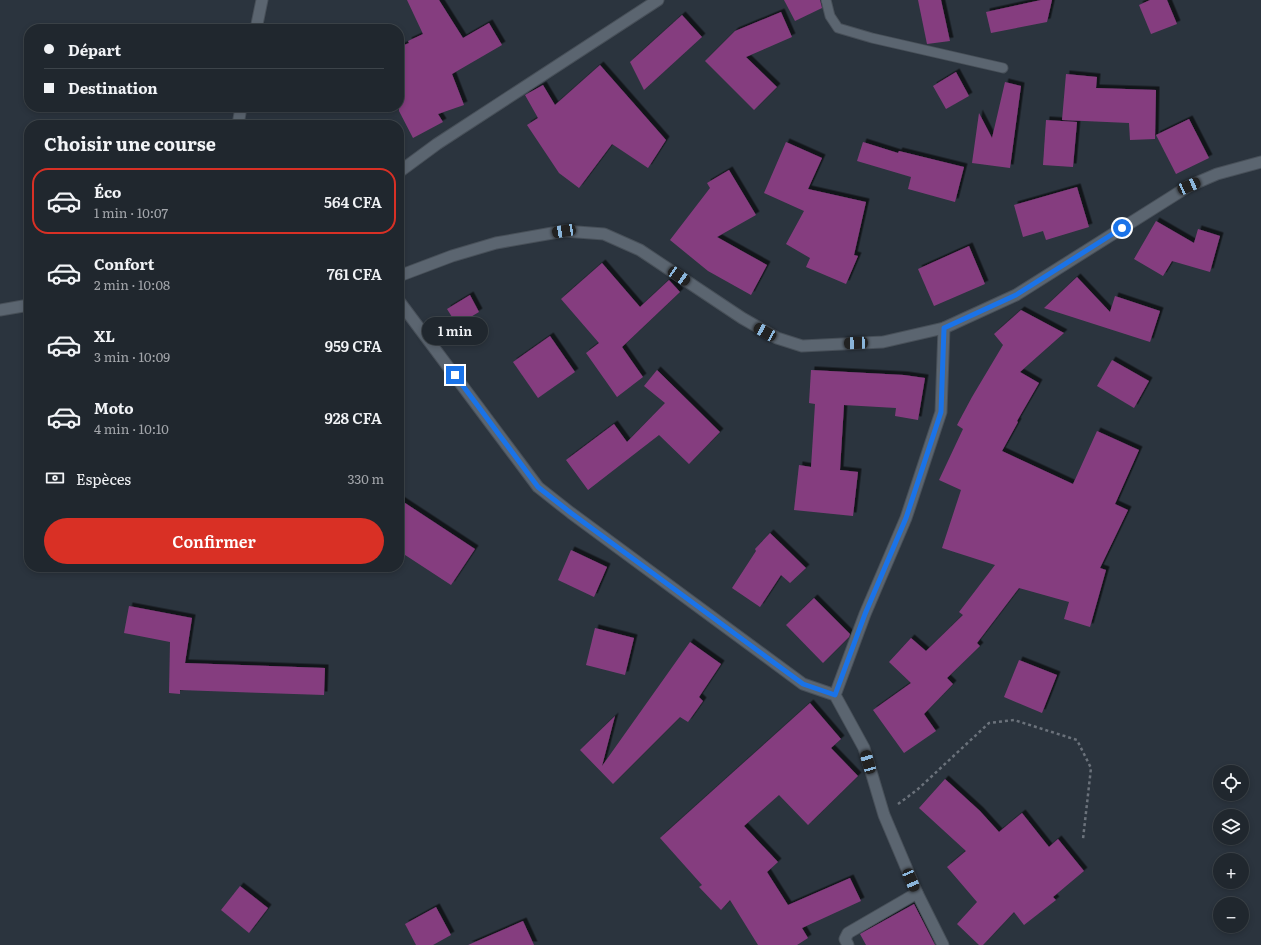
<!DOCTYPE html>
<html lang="fr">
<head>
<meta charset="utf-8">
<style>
	body { margin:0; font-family:Literata,serif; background:#282f36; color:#f1f3f6; height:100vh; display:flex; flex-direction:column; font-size:15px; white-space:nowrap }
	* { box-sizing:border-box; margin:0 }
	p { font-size:13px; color:#a2a5aa }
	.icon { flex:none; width:22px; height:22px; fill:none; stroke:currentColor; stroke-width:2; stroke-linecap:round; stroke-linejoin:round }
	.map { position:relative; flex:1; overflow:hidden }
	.side { position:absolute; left:24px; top:120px; width:380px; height:452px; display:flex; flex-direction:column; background:#20272e; border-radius:16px; box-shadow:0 2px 6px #0003,0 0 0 1px #3d444a }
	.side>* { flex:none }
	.banner { position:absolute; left:24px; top:24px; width:380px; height:88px; border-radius:16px; box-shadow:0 2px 6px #0003,0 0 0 1px #3d444a; display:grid; align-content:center; height:88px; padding:0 20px; background:#20272e }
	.fabs { position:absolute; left:1213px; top:765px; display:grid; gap:8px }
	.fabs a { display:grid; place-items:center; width:36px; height:36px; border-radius:50%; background:#20272e; box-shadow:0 2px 6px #0003,0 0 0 1px #3d444a; font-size:20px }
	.end { position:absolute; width:18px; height:18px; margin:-9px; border:5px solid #1a73e8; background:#fff; box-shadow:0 0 0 2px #fff }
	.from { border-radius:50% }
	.bubble { position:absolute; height:28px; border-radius:14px; background:#20272e; box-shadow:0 2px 6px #0003,0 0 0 1px #3d444a; font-size:13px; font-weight:600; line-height:28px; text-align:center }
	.car { position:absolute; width:12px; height:24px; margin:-12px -6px; border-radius:5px; box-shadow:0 0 3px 1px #0007; background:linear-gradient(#222 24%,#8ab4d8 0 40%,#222 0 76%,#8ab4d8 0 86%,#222 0) }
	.banner b { display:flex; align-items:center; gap:14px; height:38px; font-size:15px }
	.banner b+b { border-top:1px solid #3d444a }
	.banner i { width:10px; height:10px; background:#f1f3f6 }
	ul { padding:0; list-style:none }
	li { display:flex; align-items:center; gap:12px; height:66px; margin:0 8px 6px; padding:0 12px; border:2px solid transparent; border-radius:16px }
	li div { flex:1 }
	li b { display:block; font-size:15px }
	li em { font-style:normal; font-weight:600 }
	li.selected { border-color:#d93025 }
	li>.icon { width:36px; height:36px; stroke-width:1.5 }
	h2 { padding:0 20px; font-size:18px; line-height:48px }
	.pay { display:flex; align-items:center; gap:10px; height:44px; padding:0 20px; font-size:15px }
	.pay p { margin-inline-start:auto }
	.primary-button { display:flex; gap:8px; margin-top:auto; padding:8px 20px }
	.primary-button a { flex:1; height:46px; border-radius:24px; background:#d93025; color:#fff; font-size:16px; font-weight:600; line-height:46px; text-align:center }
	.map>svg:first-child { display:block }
	.building { fill:#853e7f; filter:url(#shadow) }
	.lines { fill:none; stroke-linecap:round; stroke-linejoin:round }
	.service-casing { stroke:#485059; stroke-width:11 }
	.minor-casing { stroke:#485059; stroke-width:13 }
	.path { stroke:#6b727b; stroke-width:2.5; stroke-dasharray:3 3; stroke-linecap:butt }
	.service { stroke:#5b6570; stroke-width:9 }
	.minor { stroke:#5b6570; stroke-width:11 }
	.route { stroke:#1a73e8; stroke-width:5 }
</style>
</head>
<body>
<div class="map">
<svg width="1261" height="945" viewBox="0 0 1261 945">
	<defs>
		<filter id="shadow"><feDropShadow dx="3.5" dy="-3.5" stdDeviation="0" flood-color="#0009"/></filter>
	</defs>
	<rect width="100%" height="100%" fill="#2b343e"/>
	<g class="building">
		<polygon points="407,0 439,0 463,38 489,23 502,45 452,74 464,105 438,114 443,122 413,138 399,111 399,47 409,43 408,41 423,34"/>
		<polygon points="784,0 820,0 822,8 795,21"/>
		<polygon points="918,0 941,0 950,41 927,44"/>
		<polygon points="1041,0 1052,0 1047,22 991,33 986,12"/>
		<polygon points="1150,0 1167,0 1177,24 1151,34 1139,5"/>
		<polygon points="781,12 792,37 746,57 777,87 754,110 705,61 735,31"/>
		<polygon points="682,15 702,37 644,90 630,62"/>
		<polygon points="600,65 666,140 648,168 612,144 579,188 559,173 527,125 538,118 525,95 543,85 555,105"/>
		<polygon points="956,72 969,96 946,109 933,86"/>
		<polygon points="1066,74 1097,77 1096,88 1156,90 1155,139 1130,140 1129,123 1062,120"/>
		<polygon points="1005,82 1021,86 1010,168 972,163 979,113 992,138"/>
		<polygon points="1189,119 1209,158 1176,174 1156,135"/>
		<polygon points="1046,120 1077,122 1073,167 1043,165"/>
		<polygon points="786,142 822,158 808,189 866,202 854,255 858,256 846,284 806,267 810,258 786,244 804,211 764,193"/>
		<polygon points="863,142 898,153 899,151 964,167 955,202 908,189 911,177 857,161"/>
		<polygon points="729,170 756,215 717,237 767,265 751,295 708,271 670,240 710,188 707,183"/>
		<polygon points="1077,187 1089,227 1046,240 1043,231 1023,237 1014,205"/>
		<polygon points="1156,221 1194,243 1198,229 1220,236 1210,272 1172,261 1163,276 1134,259"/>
		<polygon points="969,246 985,284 934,306 918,269"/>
		<polygon points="602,263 640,307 669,280 680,292 622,347 643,377 617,397 586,353 599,343 561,299"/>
		<polygon points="1077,277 1110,312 1115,296 1160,311 1150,342 1044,308"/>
		<polygon points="470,295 479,312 457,325 447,309"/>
		<polygon points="1021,310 1064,333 1020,372 1039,383 1017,421 1018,422 1002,451 1073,484 1097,431 1139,450 1115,504 1128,510 1100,568 1106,570 1090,627 1064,619 1069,602 1019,588 977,643 980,646 947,678 953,684 924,714 936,731 904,753 873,710 911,683 889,662 911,638 926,651 963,615 959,612 995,565 942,548 961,490 939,480 963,429 957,425 972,397 1003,345 994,334"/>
		<polygon points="550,336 575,372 538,398 513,362"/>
		<polygon points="1112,360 1149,381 1134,408 1097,386"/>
		<polygon points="657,370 720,432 689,464 659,435 588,490 566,460 614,424 627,442 665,403 644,386"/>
		<polygon points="811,370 904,375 925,378 918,420 895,416 896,408 844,405 840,470 858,472 853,516 794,510 799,465 811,467 815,404 809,403"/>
		<polygon points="399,499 475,549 451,585 399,551"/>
		<polygon points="770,533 806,568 790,583 781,575 760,607 732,588 756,551 755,549"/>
		<polygon points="571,550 607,567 594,597 558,580"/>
		<polygon points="814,598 850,634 849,637 823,663 786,625"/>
		<polygon points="129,606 192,618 185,663 325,668 324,695 180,690 180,694 169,693 170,642 124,633"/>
		<polygon points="595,628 634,638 625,675 586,665"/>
		<polygon points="690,642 721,664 699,697 703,701 688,722 680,717 613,784 580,750 615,716 602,766"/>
		<polygon points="1019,660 1057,675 1042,713 1004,697"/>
		<polygon points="810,703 841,739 831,748 858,776 808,825 779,795 744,826 778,862 767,872 788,905 850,878 861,901 802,928 808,938 797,945 758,945 730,900 721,910 699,887 702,885 660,838"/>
		<polygon points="945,779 980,811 999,832 1022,813 1049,847 1058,839 1084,871 1053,897 1056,900 1024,925 1014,912 983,945 979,945 957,924 977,902 947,867 966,851 919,808"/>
		<polygon points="240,886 268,908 249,933 221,910"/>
		<polygon points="914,904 935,945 866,945 860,934"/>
		<polygon points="436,907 451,935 433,945 416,945 405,924"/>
		<polygon points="523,921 534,945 468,945"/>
	</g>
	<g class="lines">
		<g class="service-casing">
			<polyline id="service" points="826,0 830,16 838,28 872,38 1003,68"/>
		</g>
		<g class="minor-casing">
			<g id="minor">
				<polyline points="256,29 262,0"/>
				<polyline points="238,125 241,107"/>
				<polyline points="399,172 437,144 658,0"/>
				<polyline points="399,276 452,256 496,243 564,231 604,234 640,250 742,318 777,338 802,346 883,342 944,328 1016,295 1189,186 1217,174 1261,162"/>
				<polyline points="399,301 538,487 571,513 803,684 835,695 864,748 884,815 917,893 943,945"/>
				<polyline points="0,310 29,305"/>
				<polyline points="835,695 865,614 906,518 941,412 944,328"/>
				<polyline points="848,945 845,939 848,933 917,893"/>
			</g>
		</g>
		<polyline class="path" points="898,804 917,790 989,723 1014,720 1077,740 1091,768 1083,839"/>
		<use href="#service" class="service"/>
		<use href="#minor" class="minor"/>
	</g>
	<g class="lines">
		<polyline class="route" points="455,375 538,487 571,513 803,684 835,695 865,614 906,518 941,412 944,328 1016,295 1122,228"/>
	</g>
</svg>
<div class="fabs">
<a><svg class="icon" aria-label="locate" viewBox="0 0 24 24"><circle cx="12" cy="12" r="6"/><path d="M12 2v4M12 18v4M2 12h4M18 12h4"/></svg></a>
<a><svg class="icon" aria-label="layers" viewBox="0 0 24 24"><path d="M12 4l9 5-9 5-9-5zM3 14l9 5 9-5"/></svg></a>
<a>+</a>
<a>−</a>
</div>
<i class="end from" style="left:1122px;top:228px"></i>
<i class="end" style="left:455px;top:375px"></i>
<div class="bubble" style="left:422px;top:317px;width:66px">1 min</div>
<i class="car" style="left:1189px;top:186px;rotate:66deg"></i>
<i class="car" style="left:564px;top:231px;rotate:261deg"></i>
<i class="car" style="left:679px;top:276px;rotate:124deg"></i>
<i class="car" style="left:765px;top:332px;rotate:299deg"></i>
<i class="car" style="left:856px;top:343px;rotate:268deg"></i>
<i class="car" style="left:868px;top:762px;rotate:344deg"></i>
<i class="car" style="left:911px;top:880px;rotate:157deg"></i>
<div class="banner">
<b><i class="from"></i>Départ</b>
<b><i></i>Destination</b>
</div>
<section class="side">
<h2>Choisir une course</h2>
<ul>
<li class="selected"><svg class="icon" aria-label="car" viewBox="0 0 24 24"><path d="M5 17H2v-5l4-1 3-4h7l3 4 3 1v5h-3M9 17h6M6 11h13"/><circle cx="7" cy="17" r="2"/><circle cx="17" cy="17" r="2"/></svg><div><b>Éco</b><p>1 min · 10:07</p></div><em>564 CFA</em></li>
<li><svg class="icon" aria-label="car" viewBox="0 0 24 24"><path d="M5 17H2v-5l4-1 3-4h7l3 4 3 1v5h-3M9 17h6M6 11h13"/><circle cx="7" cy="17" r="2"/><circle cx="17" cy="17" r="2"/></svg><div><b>Confort</b><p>2 min · 10:08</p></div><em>761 CFA</em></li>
<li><svg class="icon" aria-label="car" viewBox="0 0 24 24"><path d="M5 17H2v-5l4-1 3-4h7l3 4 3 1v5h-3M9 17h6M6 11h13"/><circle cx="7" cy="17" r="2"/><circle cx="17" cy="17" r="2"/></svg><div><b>XL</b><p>3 min · 10:09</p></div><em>959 CFA</em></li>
<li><svg class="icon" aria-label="car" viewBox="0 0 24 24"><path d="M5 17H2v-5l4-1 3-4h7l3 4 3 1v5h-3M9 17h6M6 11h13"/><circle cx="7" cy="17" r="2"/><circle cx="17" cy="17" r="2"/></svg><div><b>Moto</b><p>4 min · 10:10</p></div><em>928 CFA</em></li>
</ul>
<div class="pay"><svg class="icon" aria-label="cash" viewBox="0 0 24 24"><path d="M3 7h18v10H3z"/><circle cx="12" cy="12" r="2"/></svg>Espèces<p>330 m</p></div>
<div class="primary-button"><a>Confirmer</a></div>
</section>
</div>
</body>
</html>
